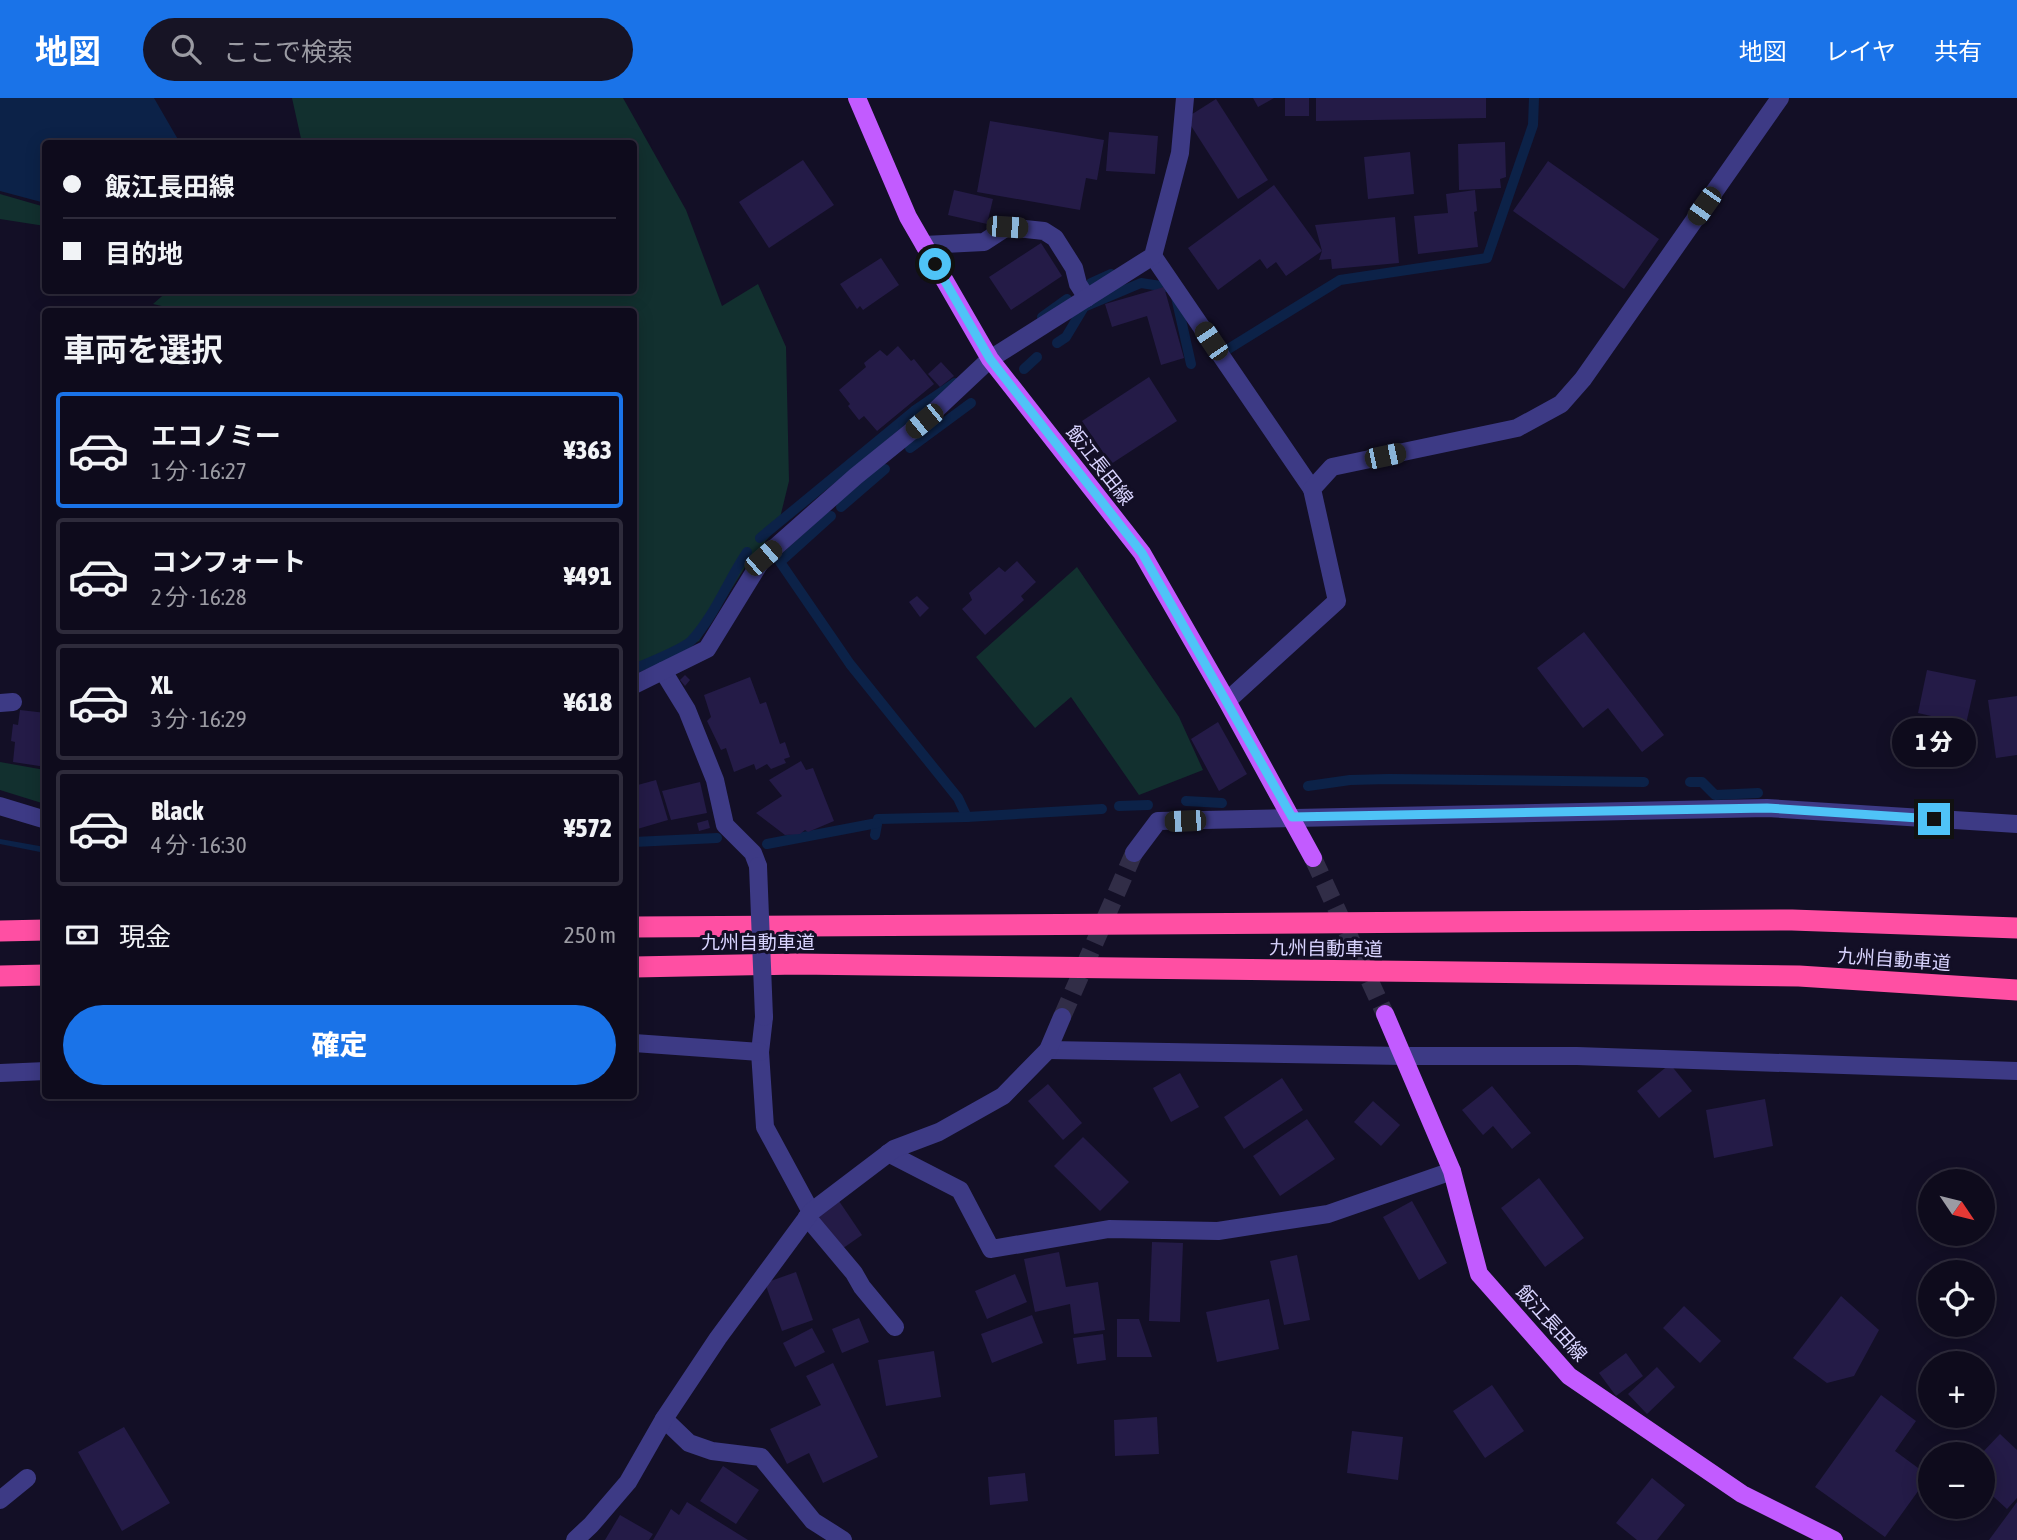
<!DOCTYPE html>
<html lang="ja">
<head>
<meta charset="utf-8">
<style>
	body { margin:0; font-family:"Asap Condensed","Noto Sans JP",sans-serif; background:#171425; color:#f1f3f6; height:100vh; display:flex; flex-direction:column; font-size:26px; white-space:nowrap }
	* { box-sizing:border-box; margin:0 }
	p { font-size:23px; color:#9b9ba3 }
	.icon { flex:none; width:38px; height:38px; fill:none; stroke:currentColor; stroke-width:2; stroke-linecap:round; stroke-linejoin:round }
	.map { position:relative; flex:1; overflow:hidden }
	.sheet { position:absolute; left:42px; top:210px; width:595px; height:791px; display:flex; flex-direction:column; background:#0e0b1c; border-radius:7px; box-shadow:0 4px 18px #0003,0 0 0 2px #2e2b3b }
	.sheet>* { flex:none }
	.top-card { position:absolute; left:42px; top:42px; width:595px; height:154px; border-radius:7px; box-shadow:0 4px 18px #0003,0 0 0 2px #2e2b3b; display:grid; align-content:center; height:154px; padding:0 21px; background:#0e0b1c }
	.needle { width:46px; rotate:125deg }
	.tools { position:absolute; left:1918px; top:1071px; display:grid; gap:14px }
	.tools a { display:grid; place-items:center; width:77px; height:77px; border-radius:50%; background:#0e0b1c; box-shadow:0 4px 18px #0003,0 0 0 2px #2e2b3b; font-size:35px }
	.end { position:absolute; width:32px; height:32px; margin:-16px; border:9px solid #4fc3f7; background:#111; box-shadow:0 0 0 4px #111 }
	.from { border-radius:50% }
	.bubble { position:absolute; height:49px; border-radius:24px; background:#0e0b1c; box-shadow:0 4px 18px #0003,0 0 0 2px #2e2b3b; font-size:23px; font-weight:800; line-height:49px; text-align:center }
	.car { position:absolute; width:21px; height:42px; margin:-21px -10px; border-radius:9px; box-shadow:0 0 5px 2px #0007; background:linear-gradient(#222 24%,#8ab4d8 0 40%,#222 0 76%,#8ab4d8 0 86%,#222 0) }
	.top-card b { display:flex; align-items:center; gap:24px; height:66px; font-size:26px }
	.top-card b+b { border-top:2px solid #2e2b3b }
	.top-card i { width:18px; height:18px; background:#f1f3f6 }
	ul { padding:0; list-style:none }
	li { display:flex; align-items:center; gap:21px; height:116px; margin:0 14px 10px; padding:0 7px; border:4px solid #2e2b3b; border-radius:7px }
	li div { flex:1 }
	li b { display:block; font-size:26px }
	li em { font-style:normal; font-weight:800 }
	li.selected { border-color:#1a73e8 }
	li>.icon { width:63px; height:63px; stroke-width:1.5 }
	h2 { padding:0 21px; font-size:32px; line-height:84px }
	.pay { display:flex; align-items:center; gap:18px; height:77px; padding:0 21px; font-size:26px }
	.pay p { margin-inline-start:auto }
	.cta { display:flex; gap:14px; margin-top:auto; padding:14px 21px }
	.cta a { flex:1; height:80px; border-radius:42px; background:#1a73e8; color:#fff; font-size:28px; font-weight:800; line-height:80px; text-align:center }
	header { display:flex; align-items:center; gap:42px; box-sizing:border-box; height:98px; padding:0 35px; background:#1a73e8; color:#fff }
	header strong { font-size:33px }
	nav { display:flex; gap:38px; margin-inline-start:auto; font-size:24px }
	.search { width:490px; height:63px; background:#171425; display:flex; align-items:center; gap:18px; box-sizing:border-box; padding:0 24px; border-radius:38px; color:#9b9ba3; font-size:26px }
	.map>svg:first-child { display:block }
	.green { fill:#12302f }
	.water { fill:#0c2248 }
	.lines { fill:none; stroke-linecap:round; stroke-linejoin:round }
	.stream { stroke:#0c2248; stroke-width:10 }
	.building { fill:#241b47 }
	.minor-tunnel { stroke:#312d47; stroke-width:18; stroke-dasharray:18 9; stroke-linecap:butt }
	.major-tunnel { stroke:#312d47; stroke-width:18; stroke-dasharray:18 9; stroke-linecap:butt }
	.minor { stroke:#3d3a85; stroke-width:18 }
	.major { stroke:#c25bff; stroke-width:18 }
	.highway { stroke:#ff4fa3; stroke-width:21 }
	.minor-bridge { stroke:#3d3a85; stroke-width:18 }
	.route { stroke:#4fc3f7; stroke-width:9 }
	.labels { text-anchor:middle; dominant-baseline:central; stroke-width:6; stroke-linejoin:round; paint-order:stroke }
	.street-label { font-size:19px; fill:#d9d4ff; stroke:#130f26 }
</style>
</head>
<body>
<header>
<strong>地図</strong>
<div class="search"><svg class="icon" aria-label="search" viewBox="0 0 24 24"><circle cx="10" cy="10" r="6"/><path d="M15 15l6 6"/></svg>ここで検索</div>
<nav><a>地図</a><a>レイヤ</a><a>共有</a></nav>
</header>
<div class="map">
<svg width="2017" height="1442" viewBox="0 0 2017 1442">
	<rect width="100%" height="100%" fill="#130f26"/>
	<g class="green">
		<polygon points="292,0 623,0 686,112 722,208 758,186 786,249 789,383 778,428 747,466 699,543 634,575 634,214 187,214 153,206 169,192 634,192 634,46 302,45"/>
		<polygon points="0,96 45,109 45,128 0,121"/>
		<polygon points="1077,469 1179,619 1203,672 1139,697 1071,599 1035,630 976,559"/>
		<polygon points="0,664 45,672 45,706 0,692"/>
	</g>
	<g class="water">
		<polygon points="0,0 154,0 180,45 46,46 45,105 0,93"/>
		<polygon points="0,741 45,749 45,755 0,746"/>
	</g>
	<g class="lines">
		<g class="stream">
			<polyline points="1091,185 1111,176"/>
			<polyline points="1042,219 1067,201"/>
			<polyline points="1057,245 1066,239 1084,209 1141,185 1174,190 1191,266"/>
			<polyline points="1225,253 1340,182 1487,160 1533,27 1534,0"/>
			<polyline points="1024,271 1037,259"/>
			<polyline points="910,350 971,305"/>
			<polyline points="841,409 885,371"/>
			<polyline points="831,418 780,464 850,566 958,700 967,719"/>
			<polyline points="760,440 914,313 955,285"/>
			<path d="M 634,571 C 647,565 684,551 692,542 C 715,517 728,482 747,454"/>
			<polyline points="1690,684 1702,684 1715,697 1758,695"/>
			<polyline points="1308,688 1350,682 1389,681 1644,684"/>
			<polyline points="1186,703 1222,705"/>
			<polyline points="1119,708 1148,707"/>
			<polyline points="875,737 878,721 967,719 1102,711"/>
			<polyline points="634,744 717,740"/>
			<polyline points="767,746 877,725"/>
		</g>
	</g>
	<g class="building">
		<polygon points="1253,0 1274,0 1258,9"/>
		<rect x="1285" y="0" width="24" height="18"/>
		<polygon points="1316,0 1486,0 1486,20 1316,23"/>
		<polygon points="1216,1 1268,82 1238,101 1186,20"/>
		<polygon points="990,23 1104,42 1097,82 1086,80 1080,112 977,94"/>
		<polygon points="1109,34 1158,38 1155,76 1106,73"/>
		<polygon points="1505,44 1506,79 1500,81 1501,90 1459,92 1458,46"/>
		<polygon points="1410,54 1414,96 1368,101 1364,59"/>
		<polygon points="803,62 834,107 769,150 739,104"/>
		<polygon points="1548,63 1659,141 1624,191 1513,113"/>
		<polygon points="1274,87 1322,153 1286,178 1276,164 1267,171 1260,161 1218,192 1188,150"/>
		<polygon points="954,92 993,101 987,126 948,117"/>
		<polygon points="1475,92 1477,113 1474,114 1478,149 1418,156 1414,118 1448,115 1446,96"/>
		<polygon points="1395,119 1399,165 1332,171 1331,161 1319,162 1322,153 1315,127"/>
		<polygon points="1041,145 1062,178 1011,212 989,179"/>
		<polygon points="881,160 899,187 863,212 860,208 857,211 840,186"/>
		<polygon points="1164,189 1184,260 1161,267 1147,218 1112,229 1105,206"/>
		<polygon points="898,248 911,263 914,261 934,286 877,333 864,318 859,322 848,308 850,306 839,292 866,269 864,265 880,252 887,258"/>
		<polygon points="941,264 954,278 940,289 928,276"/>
		<polygon points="1149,279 1177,323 1111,366 1082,323"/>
		<polygon points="1017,463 1036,484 1021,498 1024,502 985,537 962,511 972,502 969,495 999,469 1005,474"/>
		<polygon points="917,498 929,510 920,519 909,504"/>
		<polygon points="1584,534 1664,637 1642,654 1608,610 1583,630 1537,570"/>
		<polygon points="1927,572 1976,582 1966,626 1918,615"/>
		<polygon points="685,577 690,582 685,588 680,582"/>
		<polygon points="750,579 760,606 766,604 780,646 785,644 790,659 784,661 786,665 771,671 767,666 756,672 754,666 734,674 726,650 721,652 707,623 711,619 704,597"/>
		<polygon points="2017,598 2017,657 1996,660 1988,602"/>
		<polygon points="20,612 46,615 46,669 13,664 15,644 11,643 13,626 18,627"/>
		<polygon points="1218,624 1247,676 1219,693 1191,641"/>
		<polygon points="801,663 806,672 813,670 834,723 808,734 805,732 800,736 785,737 756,715 782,698 769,682"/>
		<polygon points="656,682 668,722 634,732 634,688"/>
		<polygon points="700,684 707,715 671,722 662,693"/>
		<polygon points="708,722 710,730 699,733 697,725"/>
		<polygon points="1670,966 1692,993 1659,1020 1637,993"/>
		<polygon points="1180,975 1199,1009 1171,1024 1153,990"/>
		<polygon points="1282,980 1303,1012 1244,1051 1224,1019"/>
		<polygon points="1048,986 1082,1025 1063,1042 1028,1003"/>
		<polygon points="1492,988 1531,1035 1512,1051 1493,1028 1483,1037 1462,1012"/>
		<polygon points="1765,1001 1773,1048 1714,1060 1706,1012"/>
		<polygon points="1373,1003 1400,1027 1381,1048 1354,1024"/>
		<polygon points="1307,1021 1335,1061 1280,1098 1253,1058"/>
		<polygon points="1083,1039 1129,1084 1100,1113 1054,1068"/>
		<polygon points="1539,1080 1584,1140 1545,1169 1501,1110"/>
		<polygon points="839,1103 862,1137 839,1153 815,1120"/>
		<polygon points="1412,1103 1447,1165 1419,1182 1383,1119"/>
		<polygon points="1152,1144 1183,1145 1180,1224 1149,1223"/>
		<polygon points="1059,1154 1066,1189 1098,1184 1105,1232 1074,1236 1070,1206 1035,1214 1024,1161"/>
		<polygon points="1297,1157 1310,1222 1284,1227 1270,1163"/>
		<polygon points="796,1174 813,1222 782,1233 765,1185"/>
		<polygon points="1015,1176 1027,1204 987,1221 975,1193"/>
		<polygon points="1841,1198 1879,1232 1854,1278 1827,1285 1793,1260"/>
		<polygon points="1269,1201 1279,1251 1217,1264 1206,1214"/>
		<polygon points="1684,1208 1721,1243 1700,1265 1663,1230"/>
		<polygon points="1032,1217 1043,1245 992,1265 981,1236"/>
		<polygon points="859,1220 869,1244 842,1255 832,1231"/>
		<polygon points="1117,1221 1139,1221 1152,1259 1117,1259"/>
		<polygon points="812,1230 825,1254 795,1269 783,1245"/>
		<polygon points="1103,1236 1106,1262 1077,1266 1073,1240"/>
		<polygon points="934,1253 941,1299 886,1308 878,1262"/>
		<polygon points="1626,1255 1643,1278 1616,1298 1599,1275"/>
		<polygon points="833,1265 878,1359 823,1385 809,1355 787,1366 770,1331 821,1307 806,1278"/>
		<polygon points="1657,1269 1675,1289 1647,1316 1628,1296"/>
		<polygon points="1492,1287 1524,1333 1485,1360 1453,1313"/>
		<polygon points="1881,1297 1916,1323 1895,1353 1929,1378 1885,1439 1815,1389"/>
		<polygon points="1157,1319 1159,1356 1115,1358 1114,1322"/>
		<polygon points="124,1329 170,1405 122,1433 78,1354"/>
		<polygon points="1352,1333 1403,1339 1398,1382 1347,1375"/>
		<polygon points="2000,1336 2017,1352 2017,1400 2007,1411 1983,1389 1983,1356 1981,1356"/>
		<polygon points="723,1368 759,1392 736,1426 700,1403"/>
		<polygon points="1025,1375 1028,1403 990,1407 988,1379"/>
		<polygon points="1652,1380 1685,1407 1657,1442 1637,1442 1616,1425"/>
		<polygon points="687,1404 748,1442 653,1442 671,1411 679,1417"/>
		<polygon points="2017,1404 2017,1442 1989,1442"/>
		<polygon points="620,1417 653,1436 649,1442 605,1442"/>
	</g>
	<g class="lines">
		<polyline class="minor-tunnel" points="1062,919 1134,755"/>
		<polyline class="major-tunnel" points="1313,760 1385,916"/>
		<g class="minor">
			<polyline points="924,147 984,144 1007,129 1044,133 1055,140 1074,170 1078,186 1087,200"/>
			<polyline points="1153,158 1312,391"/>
			<polyline points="663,573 687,612 715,682 725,727 753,755 758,768"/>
			<polyline points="634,587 707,551 763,460 856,378 924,323 990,261 1153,158 1180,55 1185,0"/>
			<polyline points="1227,603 1337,503 1312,391 1332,369 1517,330 1561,306 1583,281 1780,0"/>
			<polyline points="0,605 13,604"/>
			<polyline points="0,708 46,722"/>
			<polyline points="1134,755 1158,723 1767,710 2017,726"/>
			<polyline points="764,919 760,954 765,1029 811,1114"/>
			<polyline points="634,945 760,954"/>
			<polyline points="1048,952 1403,958 1577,958 2017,973"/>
			<polyline points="0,975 46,973"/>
			<polyline points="888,1055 960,1092 991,1151 1109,1131 1218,1133 1328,1116 1452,1073"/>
			<polyline points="807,1119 854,1175 862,1189 895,1229"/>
			<polyline points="664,1321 689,1345 712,1353 761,1359 813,1423 843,1442"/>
			<polyline points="0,1402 27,1380"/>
			<polyline points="575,1442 591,1427 628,1384 664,1321 718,1240 811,1114 894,1051 939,1034 1003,998 1048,952 1062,919"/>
		</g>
		<g class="major">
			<polyline points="857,0 908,119 990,261 1142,455 1227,603 1313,760"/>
			<polyline points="1385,916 1452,1073 1479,1176 1569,1278 1742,1396 1834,1442"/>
		</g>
		<g class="highway">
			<polyline points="634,829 1792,822 2017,830"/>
			<polyline points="0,833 46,832"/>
			<polyline points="634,869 796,866 1799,878 2017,892"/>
			<polyline points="0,878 46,877"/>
		</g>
		<polyline class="minor-bridge" points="758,768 764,919"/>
	</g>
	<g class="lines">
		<polyline class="route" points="935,166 990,261 1142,455 1292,719 1767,710 1934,721"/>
	</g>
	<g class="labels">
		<g class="street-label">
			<text transform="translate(1100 367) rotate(52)">飯江長田線</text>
			<text x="758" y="844">九州自動車道</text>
			<text transform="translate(1326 850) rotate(1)">九州自動車道</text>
			<text transform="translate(1894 861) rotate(4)">九州自動車道</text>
			<text transform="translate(1552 1225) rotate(48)">飯江長田線</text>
		</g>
	</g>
</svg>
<div class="tools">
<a><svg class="needle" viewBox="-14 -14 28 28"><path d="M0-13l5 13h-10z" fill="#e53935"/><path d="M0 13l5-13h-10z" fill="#9b9ba3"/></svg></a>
<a><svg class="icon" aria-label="locate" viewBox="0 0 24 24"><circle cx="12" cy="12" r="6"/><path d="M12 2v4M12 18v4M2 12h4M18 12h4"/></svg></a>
<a>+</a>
<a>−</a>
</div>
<i class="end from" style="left:935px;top:166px"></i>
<i class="end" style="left:1934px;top:721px"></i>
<div class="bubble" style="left:1892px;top:620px;width:84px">1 分</div>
<i class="car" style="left:1704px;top:108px;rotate:215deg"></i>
<i class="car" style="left:1007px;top:129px;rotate:94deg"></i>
<i class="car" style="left:1211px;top:243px;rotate:326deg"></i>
<i class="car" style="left:924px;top:323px;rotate:231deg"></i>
<i class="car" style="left:1385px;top:358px;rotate:78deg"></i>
<i class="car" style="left:763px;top:460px;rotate:49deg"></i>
<i class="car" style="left:1185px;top:723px;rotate:268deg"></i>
<div class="top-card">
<b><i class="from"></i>飯江長田線</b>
<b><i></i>目的地</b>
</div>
<section class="sheet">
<h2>車両を選択</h2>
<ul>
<li class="selected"><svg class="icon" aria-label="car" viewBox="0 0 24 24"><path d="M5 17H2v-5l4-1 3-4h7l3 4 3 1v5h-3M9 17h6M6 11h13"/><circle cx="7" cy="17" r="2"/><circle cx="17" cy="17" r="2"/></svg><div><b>エコノミー</b><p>1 分 · 16:27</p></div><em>¥363</em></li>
<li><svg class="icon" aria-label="car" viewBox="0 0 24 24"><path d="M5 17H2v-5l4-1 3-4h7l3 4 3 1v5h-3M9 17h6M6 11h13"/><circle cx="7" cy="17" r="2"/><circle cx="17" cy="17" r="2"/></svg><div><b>コンフォート</b><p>2 分 · 16:28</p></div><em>¥491</em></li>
<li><svg class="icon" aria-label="car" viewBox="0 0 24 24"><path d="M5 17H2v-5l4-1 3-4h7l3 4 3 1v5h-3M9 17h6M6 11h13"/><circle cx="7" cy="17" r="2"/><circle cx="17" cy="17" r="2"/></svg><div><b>XL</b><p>3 分 · 16:29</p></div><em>¥618</em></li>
<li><svg class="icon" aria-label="car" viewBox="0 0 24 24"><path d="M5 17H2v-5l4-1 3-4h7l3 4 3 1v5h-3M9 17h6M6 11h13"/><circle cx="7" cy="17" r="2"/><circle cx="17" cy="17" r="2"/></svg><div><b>Black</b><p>4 分 · 16:30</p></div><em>¥572</em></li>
</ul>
<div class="pay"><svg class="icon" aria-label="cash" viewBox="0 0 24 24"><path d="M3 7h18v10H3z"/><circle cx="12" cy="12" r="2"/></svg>現金<p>250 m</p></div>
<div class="cta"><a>確定</a></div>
</section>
</div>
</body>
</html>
